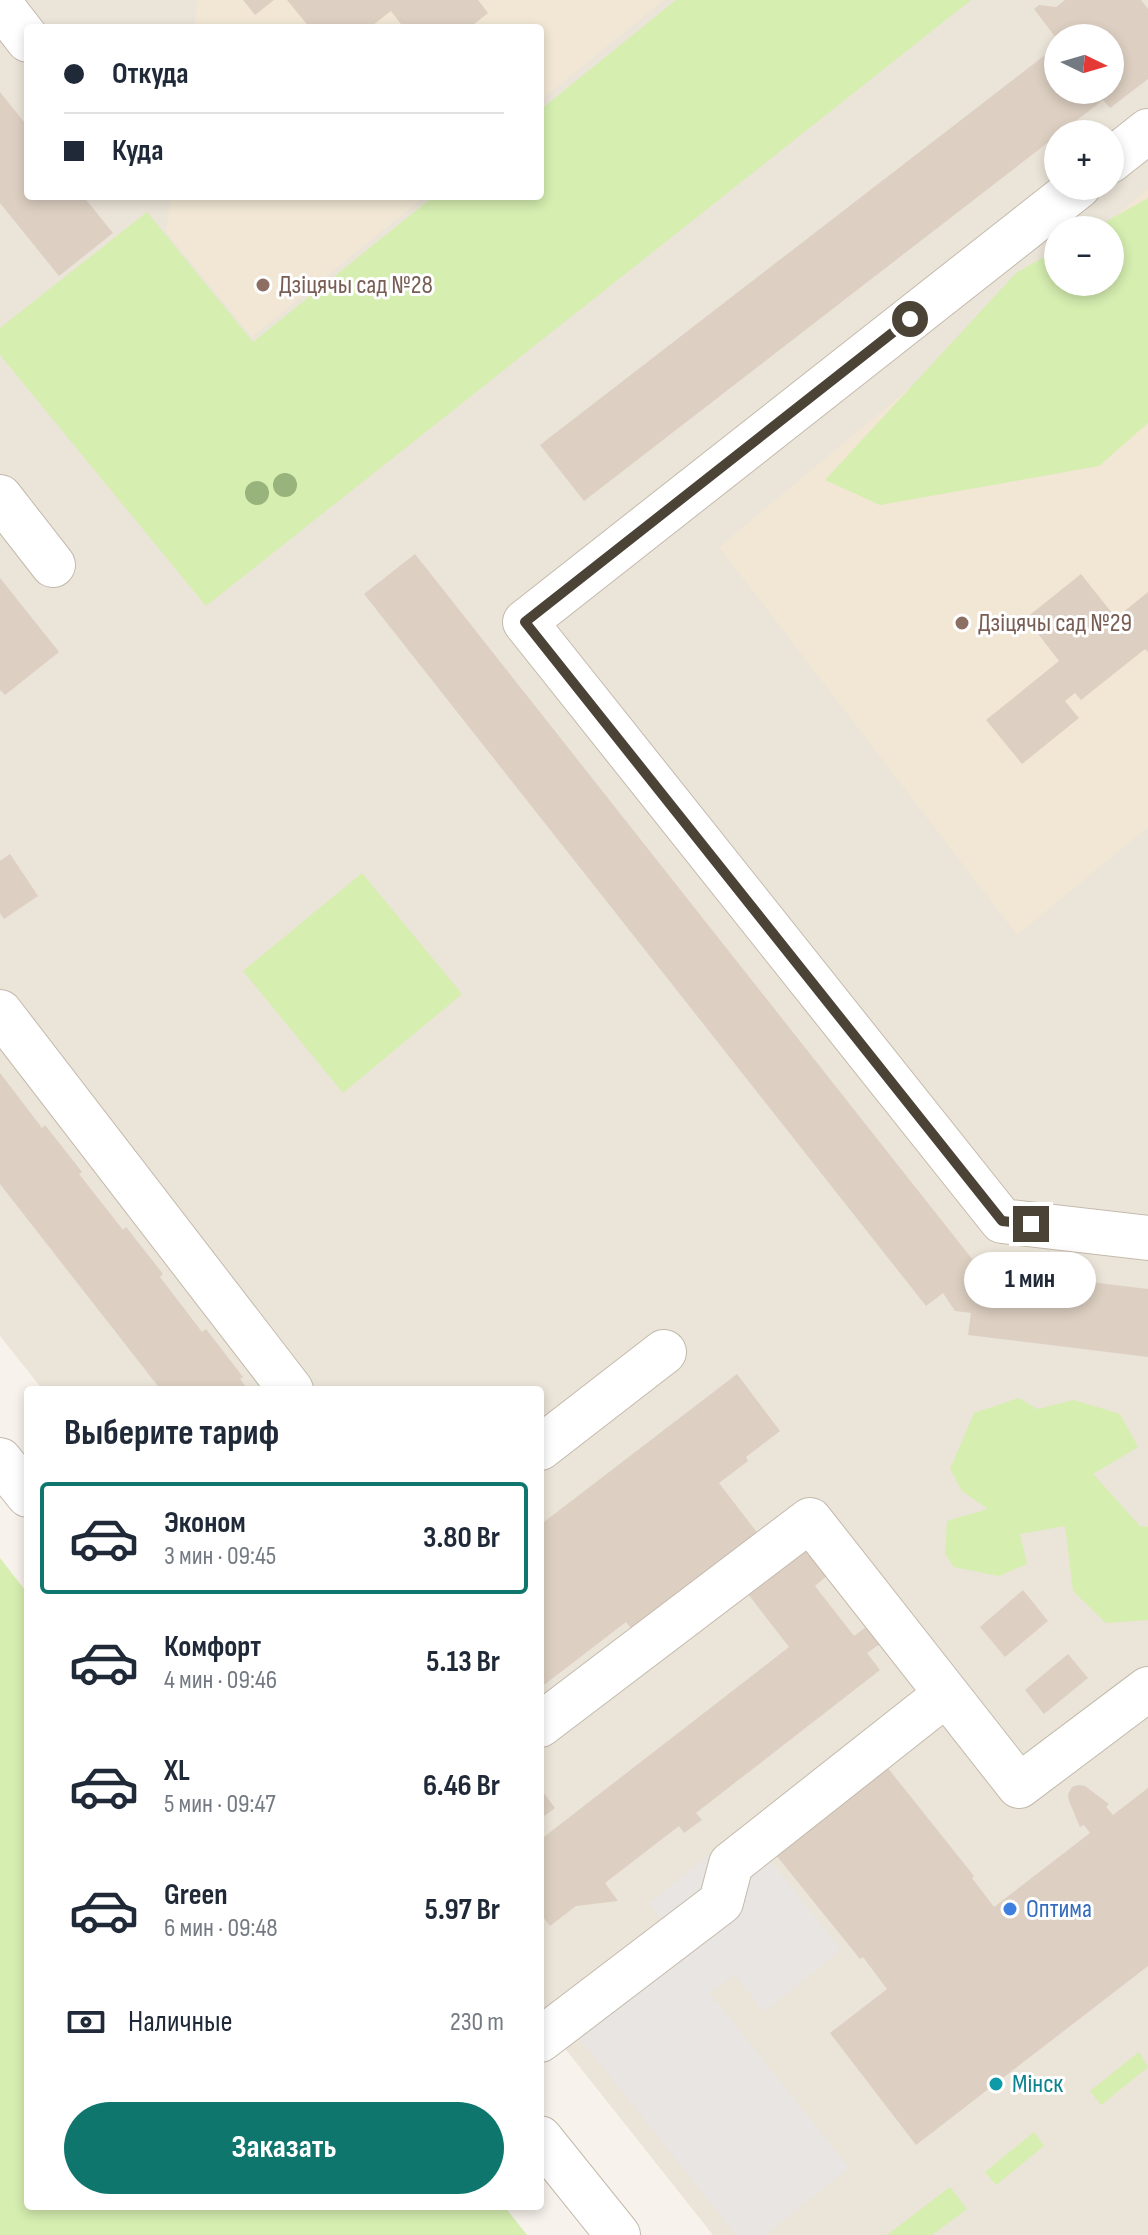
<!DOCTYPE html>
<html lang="ru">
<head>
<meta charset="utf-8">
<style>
	body { margin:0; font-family:"Sofia Sans Condensed",sans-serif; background:#f2f2f3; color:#1f2937; height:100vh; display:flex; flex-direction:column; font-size:30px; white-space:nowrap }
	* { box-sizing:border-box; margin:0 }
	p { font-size:26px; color:#747a83 }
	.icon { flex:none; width:44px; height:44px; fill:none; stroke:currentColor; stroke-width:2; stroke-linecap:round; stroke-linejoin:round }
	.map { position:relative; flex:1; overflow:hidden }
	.side { position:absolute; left:24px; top:1386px; width:520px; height:824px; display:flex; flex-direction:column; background:#fff; border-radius:8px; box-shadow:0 4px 12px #0003 }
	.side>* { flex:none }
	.hud { position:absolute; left:24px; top:24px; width:520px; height:176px; border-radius:8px; box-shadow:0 4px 12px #0003; display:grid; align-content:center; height:176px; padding:0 40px; background:#fff }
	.needle { width:52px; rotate:95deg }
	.tools { position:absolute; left:1044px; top:24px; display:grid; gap:16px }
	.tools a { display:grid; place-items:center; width:80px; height:80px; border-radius:50%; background:#fff; box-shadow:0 4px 12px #0003; font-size:40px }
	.end { position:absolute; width:36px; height:36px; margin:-18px; border:10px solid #4c4337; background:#fff; box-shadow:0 0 0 4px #fff }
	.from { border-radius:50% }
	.bubble { position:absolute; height:56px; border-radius:28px; background:#fff; box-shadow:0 4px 12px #0003; font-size:26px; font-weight:700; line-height:56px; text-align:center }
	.hud b { display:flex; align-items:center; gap:28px; height:76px; font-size:30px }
	.hud b+b { border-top:2px solid #e0e1e3 }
	.hud i { width:20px; height:20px; background:#1f2937 }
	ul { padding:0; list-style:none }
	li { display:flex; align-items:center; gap:24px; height:112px; margin:0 16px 12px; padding:0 24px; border:4px solid transparent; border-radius:8px }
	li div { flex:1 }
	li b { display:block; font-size:30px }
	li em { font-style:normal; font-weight:700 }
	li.selected { border-color:#0f766e }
	li>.icon { width:72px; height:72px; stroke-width:1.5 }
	h2 { padding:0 40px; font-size:36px; line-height:96px }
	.pay { display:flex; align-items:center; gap:20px; height:88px; padding:0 40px; font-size:30px }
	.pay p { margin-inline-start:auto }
	.action { display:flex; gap:16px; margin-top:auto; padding:16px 40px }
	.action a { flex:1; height:92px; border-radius:48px; background:#0f766e; color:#fff; font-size:32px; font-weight:700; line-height:92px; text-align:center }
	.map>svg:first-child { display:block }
	.residential { fill:#ebe4d8; fill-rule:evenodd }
	.education { fill:#f1e7d4 }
	.green { fill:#d6eeb0 }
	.parking { fill:#e8e5e2 }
	.building { fill:#ddd0c2 }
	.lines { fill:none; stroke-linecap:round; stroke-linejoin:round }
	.minor-casing { stroke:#c4baac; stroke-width:46 }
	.minor { stroke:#fff; stroke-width:44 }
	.tree { fill:#98b37c }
	.route { stroke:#4c4337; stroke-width:10 }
	.education-dot { fill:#8d6e63; stroke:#fff; stroke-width:3 }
	.shop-dot { fill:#3f7fe0; stroke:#fff; stroke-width:3 }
	.culture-dot { fill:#0f9aa8; stroke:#fff; stroke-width:3 }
	.labels { text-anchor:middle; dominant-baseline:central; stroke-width:6; stroke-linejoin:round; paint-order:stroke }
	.education-label { font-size:26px; fill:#785e54; stroke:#fff; text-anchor:start }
	.shop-label { font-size:26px; fill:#366cbe; stroke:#fff; text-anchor:start }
	.culture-label { font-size:26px; fill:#0d838f; stroke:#fff; text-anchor:start }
</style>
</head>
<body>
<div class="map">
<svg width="1148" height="2235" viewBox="0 0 1148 2235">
	<rect width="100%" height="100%" fill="#f7f2eb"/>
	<path class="residential" d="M 0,0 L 1148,0 L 1148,2235 L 713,2235 L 540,2017 L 540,1390 L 43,1390 L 0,1336 ZM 28,28 L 540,28 L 540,196 L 28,196 ZM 1058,38 L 1110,38 L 1110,90 L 1058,90 ZM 1058,134 L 1110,134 L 1110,186 L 1058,186 ZM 1058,230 L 1110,230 L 1110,282 L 1058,282 Z"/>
	<g class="education">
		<polygon points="198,0 664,0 540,101 540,28 194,28"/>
		<polygon points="1148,189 1148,827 1017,935 719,547 1058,264 1058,282 1110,282 1110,230 1099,230"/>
		<polygon points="171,196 425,196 252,337 166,232"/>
	</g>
	<g class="green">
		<polygon points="676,0 971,0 206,606 0,355 0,328 147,212 253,342 434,196 540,196 540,110"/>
		<polygon points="1148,198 1148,423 1099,466 880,505 825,480 1016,273 1058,249 1058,282 1110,282 1110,230 1091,230"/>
		<polygon points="362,873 462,994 343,1093 243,971"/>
		<polygon points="1019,1398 1037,1409 1074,1400 1120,1414 1138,1447 1093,1474 1140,1526 1148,1527 1148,1620 1106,1623 1073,1591 1065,1526 1020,1534 1027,1564 999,1576 954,1567 945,1554 947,1521 988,1509 962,1491 950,1469 974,1413"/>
		<polygon points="0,1558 28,1594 28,2206 504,2206 527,2235 0,2235"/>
		<polygon points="1139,2052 1148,2067 1101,2105 1090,2091"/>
		<polygon points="1034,2132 1044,2146 996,2185 985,2172"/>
		<polygon points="950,2187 967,2209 932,2235 887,2235"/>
	</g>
	<polygon class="parking" points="744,1827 841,1950 764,2012 734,1974 710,1993 849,2168 765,2235 736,2235 558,2011 665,1924 649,1903"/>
	<g class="building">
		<polygon points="243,0 274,0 255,15"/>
		<polygon points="287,0 478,0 488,13 469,28 404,28 391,11 369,28 310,28"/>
		<polygon points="1065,0 1141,0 1148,9 1148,79 1110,108 1103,100 584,501 540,445 1058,45 1058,90 1110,90 1110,38 1056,38 1034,9 1039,5 1056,7"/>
		<polygon points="0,92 28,127 28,196 83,196 113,233 59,276 0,203"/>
		<polygon points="415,554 980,1269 1148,1289 1148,1357 968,1335 971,1313 955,1311 943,1293 926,1306 364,594"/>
		<polygon points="1081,574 1116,618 1148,592 1148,652 1145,649 1081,700 1075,693 1065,701 1079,718 1022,764 986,720 1059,661 1026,618"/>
		<polygon points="0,578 59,652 5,695 0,690"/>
		<polygon points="10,854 38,896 4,919 0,913 0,861"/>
		<polygon points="0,1073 42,1128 45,1125 82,1172 79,1174 123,1230 126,1227 163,1274 160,1277 202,1332 206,1329 243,1377 240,1379 248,1390 161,1390 0,1184"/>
		<polygon points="737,1374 780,1431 746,1457 748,1461 719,1483 762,1539 637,1636 626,1622 540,1688 540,1525"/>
		<polygon points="803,1543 828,1575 815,1586 854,1636 866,1627 880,1644 867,1653 880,1670 696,1813 702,1820 684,1833 679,1826 605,1883 618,1901 576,1906 550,1926 540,1913 540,1840 789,1647 744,1589"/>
		<polygon points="1023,1590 1048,1621 1005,1657 980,1627"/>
		<polygon points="1068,1654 1088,1678 1044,1714 1025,1690"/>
		<polygon points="887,1767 974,1876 972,1878 994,1907 1090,1833 1084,1825 1080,1827 1069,1801 1068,1794 1072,1787 1078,1785 1085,1786 1109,1804 1106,1807 1113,1815 1148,1788 1148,1966 916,2145 830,2033 887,1989 863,1957 860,1959 776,1855"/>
		<polygon points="540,1788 555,1808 540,1819"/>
	</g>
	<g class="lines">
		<g class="minor-casing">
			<g id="minor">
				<polyline points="0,4 28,40"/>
				<polyline points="1110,161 1148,131"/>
				<polyline points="1079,186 525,622 1002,1221 1148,1238"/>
				<polyline points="0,497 53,565"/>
				<polyline points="0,1012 291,1390"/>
				<polyline points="540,1448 664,1352"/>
				<polyline points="0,1460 28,1495"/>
				<polyline points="540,1725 810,1520 1019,1786 1148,1689"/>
				<polyline points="540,2040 721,1902 731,1864 945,1695"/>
				<polyline points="540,2138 618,2235"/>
			</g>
		</g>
		<use href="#minor" class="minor"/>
	</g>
	<g class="tree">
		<circle cx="285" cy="485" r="12"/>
		<circle cx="257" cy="493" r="12"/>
	</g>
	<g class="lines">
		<polyline class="route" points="910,319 525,622 1002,1221 1031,1224"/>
	</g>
	<g class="education-dot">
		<circle cx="263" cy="285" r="8"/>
		<circle cx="962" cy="623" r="8"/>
	</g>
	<circle class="shop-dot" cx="1010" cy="1909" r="8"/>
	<circle class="culture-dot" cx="996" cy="2084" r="8"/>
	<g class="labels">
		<g class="education-label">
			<text x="279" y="285">Дзіцячы сад №28</text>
			<text x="978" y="623">Дзіцячы сад №29</text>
		</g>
		<g class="shop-label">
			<text x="1026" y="1909">Оптима</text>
		</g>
		<g class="culture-label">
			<text x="1012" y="2084">Мінск</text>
		</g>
	</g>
</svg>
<div class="tools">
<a><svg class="needle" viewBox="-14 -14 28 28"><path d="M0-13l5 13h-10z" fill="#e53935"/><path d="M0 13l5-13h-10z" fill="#747a83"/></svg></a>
<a>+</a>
<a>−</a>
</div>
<i class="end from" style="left:910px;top:319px"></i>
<i class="end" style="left:1031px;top:1224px"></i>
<div class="bubble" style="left:964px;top:1252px;width:132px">1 мин</div>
<div class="hud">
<b><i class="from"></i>Откуда</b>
<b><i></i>Куда</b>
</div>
<section class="side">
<h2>Выберите тариф</h2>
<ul>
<li class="selected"><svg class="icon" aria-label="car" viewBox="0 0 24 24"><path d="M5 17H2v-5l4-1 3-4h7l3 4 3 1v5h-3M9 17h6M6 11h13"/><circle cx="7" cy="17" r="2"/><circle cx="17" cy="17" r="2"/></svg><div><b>Эконом</b><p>3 мин · 09:45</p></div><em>3.80 Br</em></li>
<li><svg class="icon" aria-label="car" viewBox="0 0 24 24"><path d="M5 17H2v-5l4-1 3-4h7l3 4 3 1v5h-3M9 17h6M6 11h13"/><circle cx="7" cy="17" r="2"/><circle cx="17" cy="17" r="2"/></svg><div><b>Комфорт</b><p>4 мин · 09:46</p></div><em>5.13 Br</em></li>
<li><svg class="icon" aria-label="car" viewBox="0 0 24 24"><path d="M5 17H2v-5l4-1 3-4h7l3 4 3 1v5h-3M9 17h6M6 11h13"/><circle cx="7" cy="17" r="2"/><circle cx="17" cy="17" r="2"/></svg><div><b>XL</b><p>5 мин · 09:47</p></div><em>6.46 Br</em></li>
<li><svg class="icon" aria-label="car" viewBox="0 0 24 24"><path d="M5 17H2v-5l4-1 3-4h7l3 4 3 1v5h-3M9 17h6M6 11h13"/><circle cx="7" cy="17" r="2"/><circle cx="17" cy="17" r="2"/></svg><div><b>Green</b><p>6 мин · 09:48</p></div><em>5.97 Br</em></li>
</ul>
<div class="pay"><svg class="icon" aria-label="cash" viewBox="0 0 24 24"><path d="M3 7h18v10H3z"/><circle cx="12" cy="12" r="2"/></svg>Наличные<p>230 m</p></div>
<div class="action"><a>Заказать</a></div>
</section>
</div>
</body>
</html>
